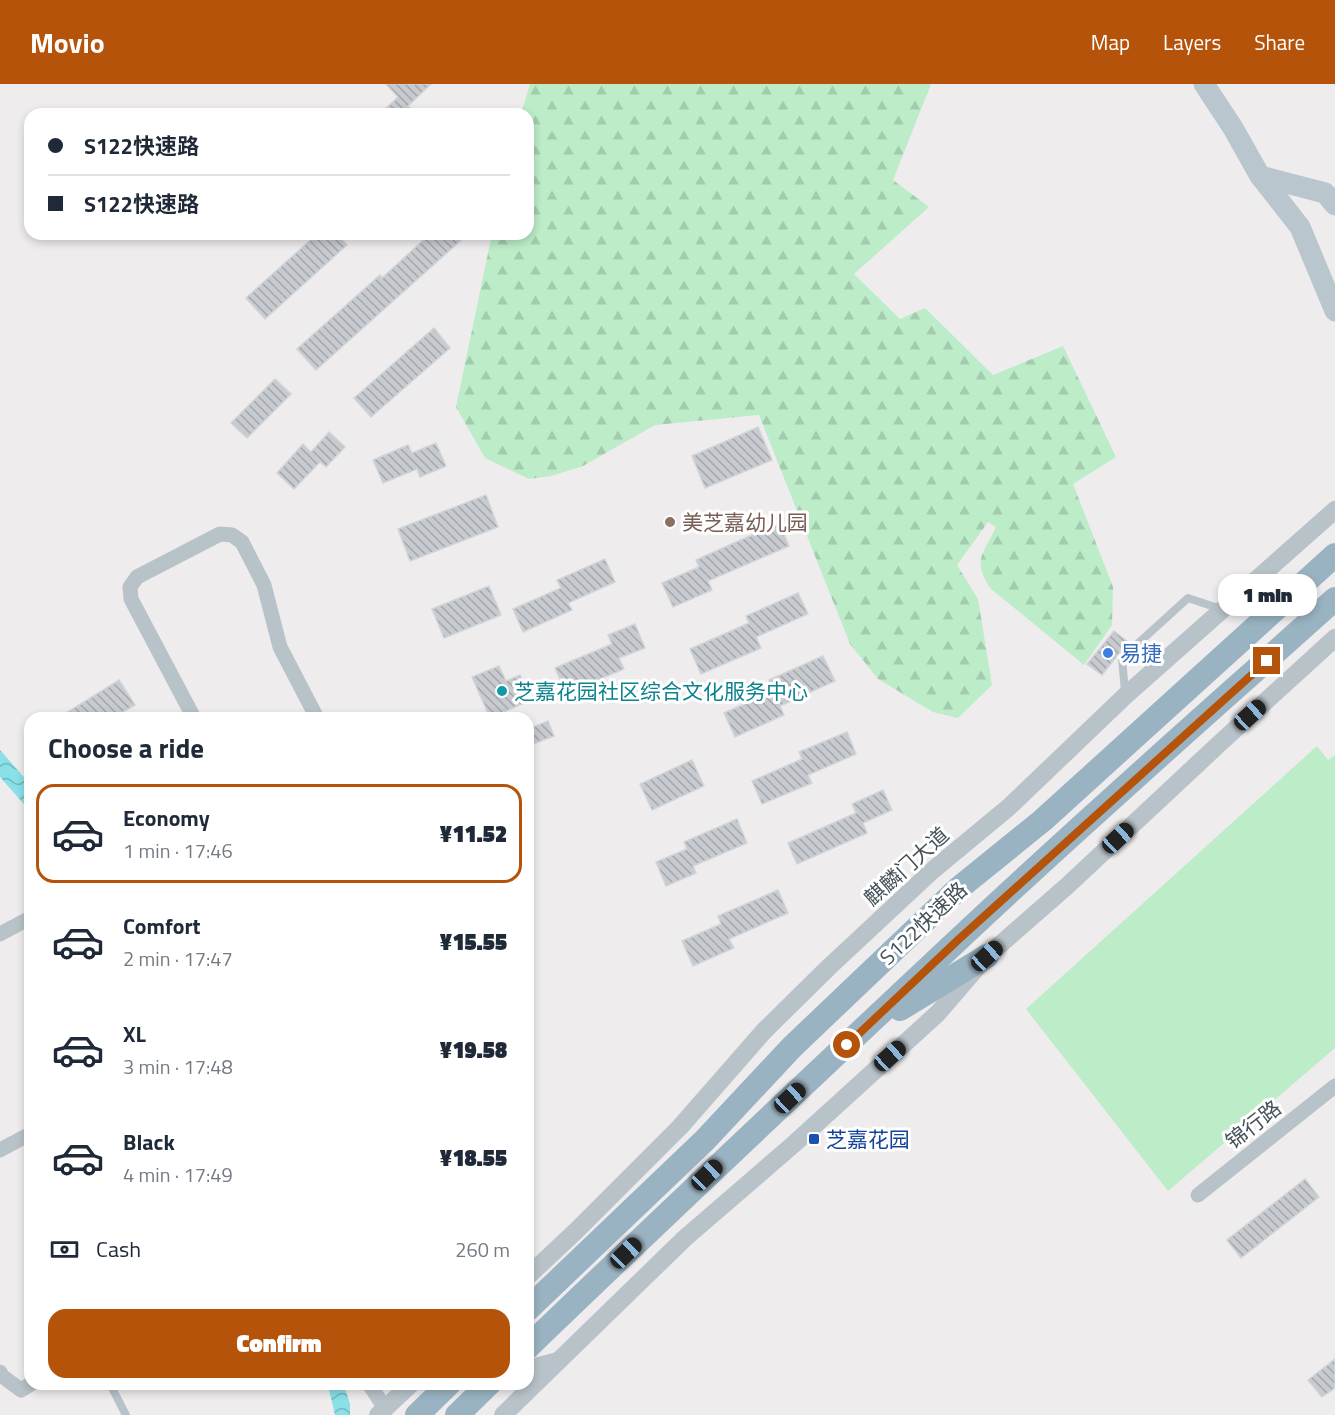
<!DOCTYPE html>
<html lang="en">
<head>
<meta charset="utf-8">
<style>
	body { margin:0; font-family:"Titillium Web","Noto Sans SC",sans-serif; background:#f6f6f7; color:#1f2937; height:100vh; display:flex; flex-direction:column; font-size:22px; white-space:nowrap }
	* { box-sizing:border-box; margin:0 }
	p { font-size:20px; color:#747a83 }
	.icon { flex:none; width:33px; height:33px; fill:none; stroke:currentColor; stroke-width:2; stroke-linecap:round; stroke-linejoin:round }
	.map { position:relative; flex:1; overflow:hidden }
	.side { position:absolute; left:24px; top:628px; width:510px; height:678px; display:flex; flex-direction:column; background:#fff; border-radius:18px; box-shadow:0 3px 9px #0003 }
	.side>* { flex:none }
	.banner { position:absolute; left:24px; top:24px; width:510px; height:132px; border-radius:18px; box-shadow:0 3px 9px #0003; display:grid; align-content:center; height:132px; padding:0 24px; background:#fff }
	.end { position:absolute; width:27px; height:27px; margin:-14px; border:8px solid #b45309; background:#fff; box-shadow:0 0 0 3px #fff }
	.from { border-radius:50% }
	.bubble { position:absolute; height:42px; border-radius:18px; background:#fff; box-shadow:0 3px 9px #0003; font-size:20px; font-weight:800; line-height:42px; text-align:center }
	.car { position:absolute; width:18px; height:36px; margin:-18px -9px; border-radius:8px; box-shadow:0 0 4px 2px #0007; background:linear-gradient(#222 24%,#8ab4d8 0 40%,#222 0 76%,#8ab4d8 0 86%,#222 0) }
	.banner b { display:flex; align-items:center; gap:21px; height:57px; font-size:22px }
	.banner b+b { border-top:2px solid #e0e1e3 }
	.banner i { width:15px; height:15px; background:#1f2937 }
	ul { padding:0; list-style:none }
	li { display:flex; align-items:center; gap:18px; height:99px; margin:0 12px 9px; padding:0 12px; border:3px solid transparent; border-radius:18px }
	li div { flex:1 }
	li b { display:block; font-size:22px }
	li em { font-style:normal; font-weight:800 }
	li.on { border-color:#b45309 }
	li>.icon { width:54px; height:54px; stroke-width:1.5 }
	h2 { padding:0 24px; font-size:27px; line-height:72px }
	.pay { display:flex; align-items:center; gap:15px; height:66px; padding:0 24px; font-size:22px }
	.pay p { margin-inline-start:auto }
	.action { display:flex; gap:12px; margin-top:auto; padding:12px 24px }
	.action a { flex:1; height:69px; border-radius:18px; background:#b45309; color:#fff; font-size:24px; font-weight:800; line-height:69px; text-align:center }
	header { display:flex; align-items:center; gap:36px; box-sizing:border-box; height:84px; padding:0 30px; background:#b45309; color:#fff }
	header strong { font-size:28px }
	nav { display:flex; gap:33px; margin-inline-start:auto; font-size:21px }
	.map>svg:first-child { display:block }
	.grass { fill:#bcecc8 }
	.forest { fill:url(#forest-firs) }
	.water { fill:url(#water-waves) }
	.building { fill:url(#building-back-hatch); stroke:#d1d4d8; stroke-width:1.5 }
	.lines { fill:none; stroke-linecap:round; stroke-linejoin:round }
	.service { stroke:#b8c3c9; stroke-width:8 }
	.minor { stroke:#b8c3c9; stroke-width:15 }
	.tertiary { stroke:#b8c3c9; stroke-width:18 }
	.secondary { stroke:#b9c6ce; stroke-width:21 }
	.trunk { stroke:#9ab3c2; stroke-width:24 }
	.route { stroke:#b45309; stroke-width:8 }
	.education-dot { fill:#8d6e63; stroke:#fff; stroke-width:2 }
	.shop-dot { fill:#3f7fe0; stroke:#fff; stroke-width:2 }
	.culture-dot { fill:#0f9aa8; stroke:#fff; stroke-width:2 }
	.transit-dot { fill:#1a4fb4; stroke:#fff; stroke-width:2 }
	.labels { text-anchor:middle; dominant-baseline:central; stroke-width:6; stroke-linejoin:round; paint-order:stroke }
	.education-label { font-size:21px; fill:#785e54; stroke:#fff; text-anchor:start }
	.shop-label { font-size:21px; fill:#366cbe; stroke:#fff; text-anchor:start }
	.culture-label { font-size:21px; fill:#0d838f; stroke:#fff; text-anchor:start }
	.street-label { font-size:21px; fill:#465259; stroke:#fff }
	.transit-label { font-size:21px; fill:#164399; stroke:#fff; text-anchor:start }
</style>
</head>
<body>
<header>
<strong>Movio</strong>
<nav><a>Map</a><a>Layers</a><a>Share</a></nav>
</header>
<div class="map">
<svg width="1335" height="1331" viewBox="0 0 1335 1331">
	<defs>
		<pattern id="forest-firs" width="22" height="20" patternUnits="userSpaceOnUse" patternTransform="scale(1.5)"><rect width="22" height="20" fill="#bcecc8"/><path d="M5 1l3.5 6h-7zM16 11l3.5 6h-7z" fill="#a3ccae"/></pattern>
		<pattern id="water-waves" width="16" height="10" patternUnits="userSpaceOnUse" patternTransform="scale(1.5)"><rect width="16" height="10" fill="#8ae0e7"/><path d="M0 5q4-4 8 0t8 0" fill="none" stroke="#73b8be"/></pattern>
		<pattern id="building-back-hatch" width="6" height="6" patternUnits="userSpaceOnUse" patternTransform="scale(1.5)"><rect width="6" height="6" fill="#c7cacf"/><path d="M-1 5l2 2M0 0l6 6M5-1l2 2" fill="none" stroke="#a3a7ab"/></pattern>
	</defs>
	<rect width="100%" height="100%" fill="#efeced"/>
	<polygon class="grass" points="1317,662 1328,676 1335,671 1335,964 1168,1107 1026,925"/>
	<path class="forest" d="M 530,0 L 931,0 L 893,96 L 929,123 L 854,190 L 900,235 L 925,224 L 993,291 L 1063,262 L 1116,373 L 1073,400 L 1113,503 L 1112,541 L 1084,581 L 990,504 C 972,475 983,471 996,443 L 988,438 L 957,481 L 978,515 L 992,601 L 958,634 L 933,628 L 878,595 L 850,560 L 759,331 L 655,341 L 583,382 L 551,392 L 529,395 L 485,374 L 456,323 L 492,150 L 528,150 L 528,30 L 521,30 Z"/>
	<g class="water">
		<polygon points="0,666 30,700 30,727 0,693"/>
		<polygon points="328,1301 344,1301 350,1320 350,1331 335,1331"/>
	</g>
	<g class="building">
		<polygon points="386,0 431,0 408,22 416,30 380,30 398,13"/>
		<polygon points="317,150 337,150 347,161 265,235 246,214"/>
		<polygon points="430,150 468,150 316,286 297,265 380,191 382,194"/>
		<polygon points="434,244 450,264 371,333 354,314"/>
		<polygon points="275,295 291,310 247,354 231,339"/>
		<polygon points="758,343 772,376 705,404 692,372"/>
		<polygon points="329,348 345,363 326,383 320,378 294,405 277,389 303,360 311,368"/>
		<polygon points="436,359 446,382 420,393 417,385 383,399 373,376 408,361 412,369"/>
		<polygon points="486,411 498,443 410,477 398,445"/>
		<polygon points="779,439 789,462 708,497 712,506 673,523 662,499 699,483 696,476"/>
		<polygon points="605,475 615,498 568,519 572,526 523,548 513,525 561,504 557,496"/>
		<polygon points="489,502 501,531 444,554 432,525"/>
		<polygon points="798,509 808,530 756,553 761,564 701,590 690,565 749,539 746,532"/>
		<polygon points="635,540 645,564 619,574 624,585 566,609 555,584 612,560 608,551"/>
		<polygon points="1114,547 1128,558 1102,591 1087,580"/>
		<polygon points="823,572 835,597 780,622 784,631 735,653 724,629 774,607 769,596"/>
		<polygon points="499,582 506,597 520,591 531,616 490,634 472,593"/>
		<polygon points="119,596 135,621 113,634 58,634"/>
		<polygon points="548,637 554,652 528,662 528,645"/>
		<polygon points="847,648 856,670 808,691 812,699 762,720 752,697 802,675 799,668"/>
		<polygon points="692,676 704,702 652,726 640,700"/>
		<polygon points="883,706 892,726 863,739 867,749 797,780 788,759 856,729 852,720"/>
		<polygon points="737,735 747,759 693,782 696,789 666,802 656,778 687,765 684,758"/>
		<polygon points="778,806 788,829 729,855 734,864 693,882 682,857 721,840 718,832"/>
		<polygon points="1305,1095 1319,1113 1241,1174 1227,1156"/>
		<polygon points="1335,1275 1335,1304 1322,1313 1308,1296"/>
	</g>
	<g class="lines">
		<g class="service">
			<polyline points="1125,608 1122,574 1188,514 1221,525"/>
			<polyline points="110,1300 126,1331"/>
		</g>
		<g class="minor">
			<polyline points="194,634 131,515 130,503 137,493 220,450 232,451 242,458 264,501 280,563 317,634"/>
			<polyline points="0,850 30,834"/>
			<polyline points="0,1066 30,1050"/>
			<polyline points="1198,1111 1335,1002"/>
			<polyline points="0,1288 2,1292 21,1306 31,1300"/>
			<polyline points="369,1300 385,1324"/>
		</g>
		<g class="tertiary">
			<polyline points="528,1192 577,1146 680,1043 764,947 829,883 933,786 1009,723 1125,612 1335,426"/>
			<polyline points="528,1285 558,1277"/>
			<polyline points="378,1331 411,1300"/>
			<polyline points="503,1331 685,1154 795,1059 938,929 987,872 1067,802 1220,659 1335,554"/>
		</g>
		<g class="secondary">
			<polyline points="1204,0 1233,44 1260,92 1300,143 1335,227"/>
			<polyline points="1260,92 1325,109 1335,121"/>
		</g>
		<g class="trunk">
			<polyline points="900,925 987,872"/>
			<polyline points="528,1225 705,1056 792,963 959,804 1043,736 1335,471"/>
			<path d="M 528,1263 C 670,1126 814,991 958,856 C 1081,740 1209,628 1335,515"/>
			<polyline points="417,1331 449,1300"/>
			<polyline points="457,1331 489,1300"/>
		</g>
	</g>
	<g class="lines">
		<polyline class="route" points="847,961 959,855 1267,577"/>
	</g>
	<circle class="education-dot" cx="670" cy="438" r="6"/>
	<circle class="shop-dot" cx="1108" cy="569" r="6"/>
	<circle class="culture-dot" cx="502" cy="607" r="6"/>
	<rect class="transit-dot" x="808" y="1049" width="12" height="12" rx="3"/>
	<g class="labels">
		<g class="education-label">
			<text x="682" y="438">美芝嘉幼儿园</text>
		</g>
		<g class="shop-label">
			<text x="1120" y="569">易捷</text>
		</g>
		<g class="culture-label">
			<text x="514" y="607">芝嘉花园社区综合文化服务中心</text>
		</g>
		<g class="street-label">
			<text transform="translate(906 782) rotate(-42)">麒麟门大道</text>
			<text transform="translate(923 839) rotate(-43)">S122快速路</text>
			<text transform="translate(1253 1040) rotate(-38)">锦行路</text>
		</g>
		<g class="transit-label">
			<text x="826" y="1055">芝嘉花园</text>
		</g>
	</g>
</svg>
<i class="end from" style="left:847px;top:961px"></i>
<i class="end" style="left:1267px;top:577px"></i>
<div class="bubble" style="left:1218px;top:490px;width:99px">1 min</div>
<i class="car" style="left:1250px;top:631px;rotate:48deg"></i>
<i class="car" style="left:1118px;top:754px;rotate:47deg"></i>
<i class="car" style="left:987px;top:872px;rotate:48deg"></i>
<i class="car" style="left:890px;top:972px;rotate:48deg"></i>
<i class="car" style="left:790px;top:1014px;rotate:47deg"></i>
<i class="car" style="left:707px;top:1091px;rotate:46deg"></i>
<i class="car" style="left:626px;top:1169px;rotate:46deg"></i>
<div class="banner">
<b><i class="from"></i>S122快速路</b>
<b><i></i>S122快速路</b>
</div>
<section class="side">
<h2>Choose a ride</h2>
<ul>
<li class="on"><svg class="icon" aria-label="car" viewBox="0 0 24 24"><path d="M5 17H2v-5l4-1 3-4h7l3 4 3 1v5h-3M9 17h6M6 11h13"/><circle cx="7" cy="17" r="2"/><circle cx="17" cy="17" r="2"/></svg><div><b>Economy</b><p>1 min · 17:46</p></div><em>¥11.52</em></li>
<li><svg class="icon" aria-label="car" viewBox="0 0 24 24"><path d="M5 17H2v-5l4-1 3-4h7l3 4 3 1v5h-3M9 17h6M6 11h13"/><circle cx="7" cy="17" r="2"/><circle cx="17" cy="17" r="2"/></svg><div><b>Comfort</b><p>2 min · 17:47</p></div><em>¥15.55</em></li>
<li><svg class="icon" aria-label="car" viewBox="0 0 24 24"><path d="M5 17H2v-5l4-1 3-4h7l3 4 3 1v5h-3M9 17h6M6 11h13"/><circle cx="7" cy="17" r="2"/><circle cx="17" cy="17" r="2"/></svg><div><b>XL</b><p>3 min · 17:48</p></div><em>¥19.58</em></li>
<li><svg class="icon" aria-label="car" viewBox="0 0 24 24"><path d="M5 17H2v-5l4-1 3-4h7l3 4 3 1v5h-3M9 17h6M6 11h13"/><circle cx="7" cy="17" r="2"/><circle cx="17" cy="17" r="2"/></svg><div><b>Black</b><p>4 min · 17:49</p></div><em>¥18.55</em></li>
</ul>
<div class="pay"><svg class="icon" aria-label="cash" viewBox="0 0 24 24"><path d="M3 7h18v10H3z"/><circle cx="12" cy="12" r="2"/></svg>Cash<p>260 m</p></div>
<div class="action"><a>Confirm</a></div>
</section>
</div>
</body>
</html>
